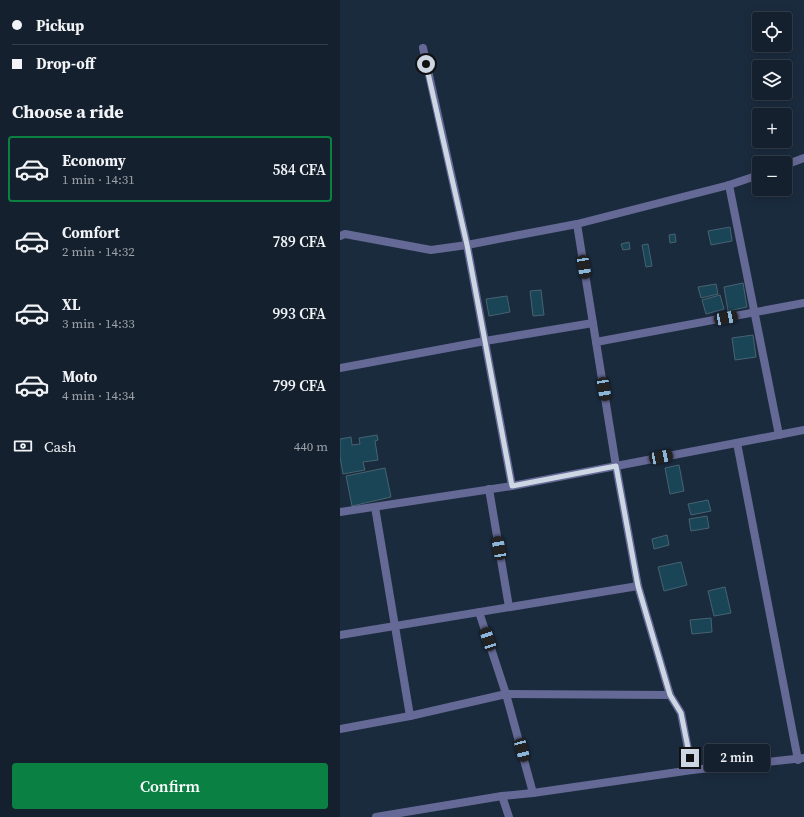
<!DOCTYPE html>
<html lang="en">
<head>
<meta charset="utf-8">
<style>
	body { margin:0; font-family:"Source Serif 4",serif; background:#1d2836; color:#f1f3f6; height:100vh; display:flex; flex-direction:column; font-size:15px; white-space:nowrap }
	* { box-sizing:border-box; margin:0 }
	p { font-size:13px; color:#9da3aa }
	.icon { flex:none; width:22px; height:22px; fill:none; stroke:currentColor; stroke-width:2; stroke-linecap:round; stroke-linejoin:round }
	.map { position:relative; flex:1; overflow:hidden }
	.side { display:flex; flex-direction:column; background:#14202e; width:340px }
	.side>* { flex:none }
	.guide { display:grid; align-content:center; height:88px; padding:0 12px; background:#14202e }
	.tools { position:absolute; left:412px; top:12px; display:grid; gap:8px }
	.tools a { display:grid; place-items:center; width:40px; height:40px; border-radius:4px; background:#14202e; box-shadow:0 2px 10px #0003,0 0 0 1px #333e4a; font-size:20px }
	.end { position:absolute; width:18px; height:18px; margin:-9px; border:5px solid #cdd7e4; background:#111; box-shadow:0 0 0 2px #111 }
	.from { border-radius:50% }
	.bubble { position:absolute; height:28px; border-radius:4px; background:#14202e; box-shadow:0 2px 10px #0003,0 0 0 1px #333e4a; font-size:13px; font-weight:600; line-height:28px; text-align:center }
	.car { position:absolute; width:12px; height:24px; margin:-12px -6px; border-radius:5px; box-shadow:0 0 3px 1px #0007; background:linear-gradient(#222 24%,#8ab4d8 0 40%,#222 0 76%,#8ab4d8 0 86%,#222 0) }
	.guide b { display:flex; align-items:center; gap:14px; height:38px; font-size:15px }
	.guide b+b { border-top:1px solid #333e4a }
	.guide i { width:10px; height:10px; background:#f1f3f6 }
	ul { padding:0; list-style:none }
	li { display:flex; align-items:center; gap:12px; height:66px; margin:0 8px 6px; padding:0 4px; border:2px solid transparent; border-radius:4px }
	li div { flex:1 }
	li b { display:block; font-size:15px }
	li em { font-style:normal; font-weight:600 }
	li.selected { border-color:#0b8043 }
	li>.icon { width:36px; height:36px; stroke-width:1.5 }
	h2 { padding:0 12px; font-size:18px; line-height:48px }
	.pay { display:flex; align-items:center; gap:10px; height:44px; padding:0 12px; font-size:15px }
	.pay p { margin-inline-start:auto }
	.primary-button { display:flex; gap:8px; margin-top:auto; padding:8px 12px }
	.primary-button a { flex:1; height:46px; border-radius:4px; background:#0b8043; color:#fff; font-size:16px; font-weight:600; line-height:46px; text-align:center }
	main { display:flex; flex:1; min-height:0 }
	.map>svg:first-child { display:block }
	.building { fill:#1a4557; stroke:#466371 }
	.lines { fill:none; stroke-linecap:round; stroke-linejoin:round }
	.street { stroke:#656996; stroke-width:8 }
	.route { stroke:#cdd7e4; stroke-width:5 }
</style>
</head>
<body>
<main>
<section class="side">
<div class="guide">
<b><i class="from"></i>Pickup</b>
<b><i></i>Drop-off</b>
</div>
<h2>Choose a ride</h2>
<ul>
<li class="selected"><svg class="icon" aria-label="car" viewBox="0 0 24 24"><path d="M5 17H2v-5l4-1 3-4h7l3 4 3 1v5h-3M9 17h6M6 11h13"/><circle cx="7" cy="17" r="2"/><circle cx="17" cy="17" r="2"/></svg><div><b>Economy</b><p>1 min · 14:31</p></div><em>584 CFA</em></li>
<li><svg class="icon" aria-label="car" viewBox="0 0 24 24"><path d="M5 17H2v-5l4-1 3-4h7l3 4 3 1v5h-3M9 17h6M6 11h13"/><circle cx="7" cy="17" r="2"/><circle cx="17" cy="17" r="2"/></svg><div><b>Comfort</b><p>2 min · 14:32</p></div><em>789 CFA</em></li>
<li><svg class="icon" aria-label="car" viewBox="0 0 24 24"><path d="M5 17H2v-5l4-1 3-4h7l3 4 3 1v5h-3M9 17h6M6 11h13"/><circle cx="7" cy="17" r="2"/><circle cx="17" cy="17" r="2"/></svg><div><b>XL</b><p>3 min · 14:33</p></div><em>993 CFA</em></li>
<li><svg class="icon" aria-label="car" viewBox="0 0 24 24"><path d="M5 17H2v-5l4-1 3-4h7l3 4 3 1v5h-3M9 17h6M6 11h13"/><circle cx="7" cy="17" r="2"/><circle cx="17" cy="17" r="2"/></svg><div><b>Moto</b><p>4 min · 14:34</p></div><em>799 CFA</em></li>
</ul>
<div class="pay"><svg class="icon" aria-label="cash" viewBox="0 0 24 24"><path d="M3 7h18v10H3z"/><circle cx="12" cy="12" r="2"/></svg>Cash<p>440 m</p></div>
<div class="primary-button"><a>Confirm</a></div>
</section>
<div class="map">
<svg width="464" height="817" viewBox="0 0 464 817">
	<rect width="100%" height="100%" fill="#1b2b3e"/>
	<g class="building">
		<polygon points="390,227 392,241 371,245 368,231"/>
		<polygon points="335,234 336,242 330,243 329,235"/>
		<polygon points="289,242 290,249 283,250 281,244"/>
		<polygon points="308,244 312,266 306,267 302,245"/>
		<polygon points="403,283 407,307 388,311 384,287"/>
		<polygon points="376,284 378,294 361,298 358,287"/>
		<polygon points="201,290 204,315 193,316 190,291"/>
		<polygon points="380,295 384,309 366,314 362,300"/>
		<polygon points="167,296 170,312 149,316 146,299"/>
		<polygon points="413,335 416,357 395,360 392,338"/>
		<polygon points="37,435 38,440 35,441 38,460 23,462 25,470 3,474 0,457 0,439 11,437 12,445 20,444 19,438"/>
		<polygon points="339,465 344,491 330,494 325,468"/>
		<polygon points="45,468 51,497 12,506 6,476"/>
		<polygon points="368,500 371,511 351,515 348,504"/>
		<polygon points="367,516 369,528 351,531 349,519"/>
		<polygon points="327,535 329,545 314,549 312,539"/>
		<polygon points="341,562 347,585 324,591 318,567"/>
		<polygon points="385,587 391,613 374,616 368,591"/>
		<polygon points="371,618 372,632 352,634 350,620"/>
	</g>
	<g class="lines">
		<g class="street">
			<polyline points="83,48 127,245 172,486"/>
			<polyline points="445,165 464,158"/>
			<polyline points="389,185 439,435"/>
			<polyline points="237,224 276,466 298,586 330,695 341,713 352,770"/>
			<polyline points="0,236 5,234 91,250 127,245 237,224 389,185 419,175"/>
			<polyline points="256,342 464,303"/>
			<polyline points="0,368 145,341 253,323"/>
			<polyline points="397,443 458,760"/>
			<polyline points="149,489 169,607"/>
			<polyline points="35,507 70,716"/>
			<polyline points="0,512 172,486 464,430"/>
			<polyline points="139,612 166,694 193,793"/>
			<polyline points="0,635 298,586"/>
			<polyline points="0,729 70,716 166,694 330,695"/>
			<polyline points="162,796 169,817"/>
			<polyline points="36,817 162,796 193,793 352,770 464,758"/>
		</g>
	</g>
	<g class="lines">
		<polyline class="route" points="86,64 127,245 172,486 276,466 298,586 330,695 341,713 350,758"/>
	</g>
</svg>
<div class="tools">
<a><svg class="icon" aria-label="locate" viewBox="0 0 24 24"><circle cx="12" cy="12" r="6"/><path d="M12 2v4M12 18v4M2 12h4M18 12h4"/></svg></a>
<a><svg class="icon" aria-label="layers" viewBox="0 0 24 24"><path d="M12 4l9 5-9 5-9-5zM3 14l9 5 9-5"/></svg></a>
<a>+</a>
<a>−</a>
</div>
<i class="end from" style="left:86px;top:64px"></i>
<i class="end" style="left:350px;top:758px"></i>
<div class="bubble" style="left:364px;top:744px;width:66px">2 min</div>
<i class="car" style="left:244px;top:267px;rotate:171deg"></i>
<i class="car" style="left:386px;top:318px;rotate:79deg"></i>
<i class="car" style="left:264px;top:389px;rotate:171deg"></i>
<i class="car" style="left:321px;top:457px;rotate:79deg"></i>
<i class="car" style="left:159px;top:548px;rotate:350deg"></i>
<i class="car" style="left:148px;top:639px;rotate:342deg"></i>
<i class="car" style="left:182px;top:750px;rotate:165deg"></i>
</div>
</main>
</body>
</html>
